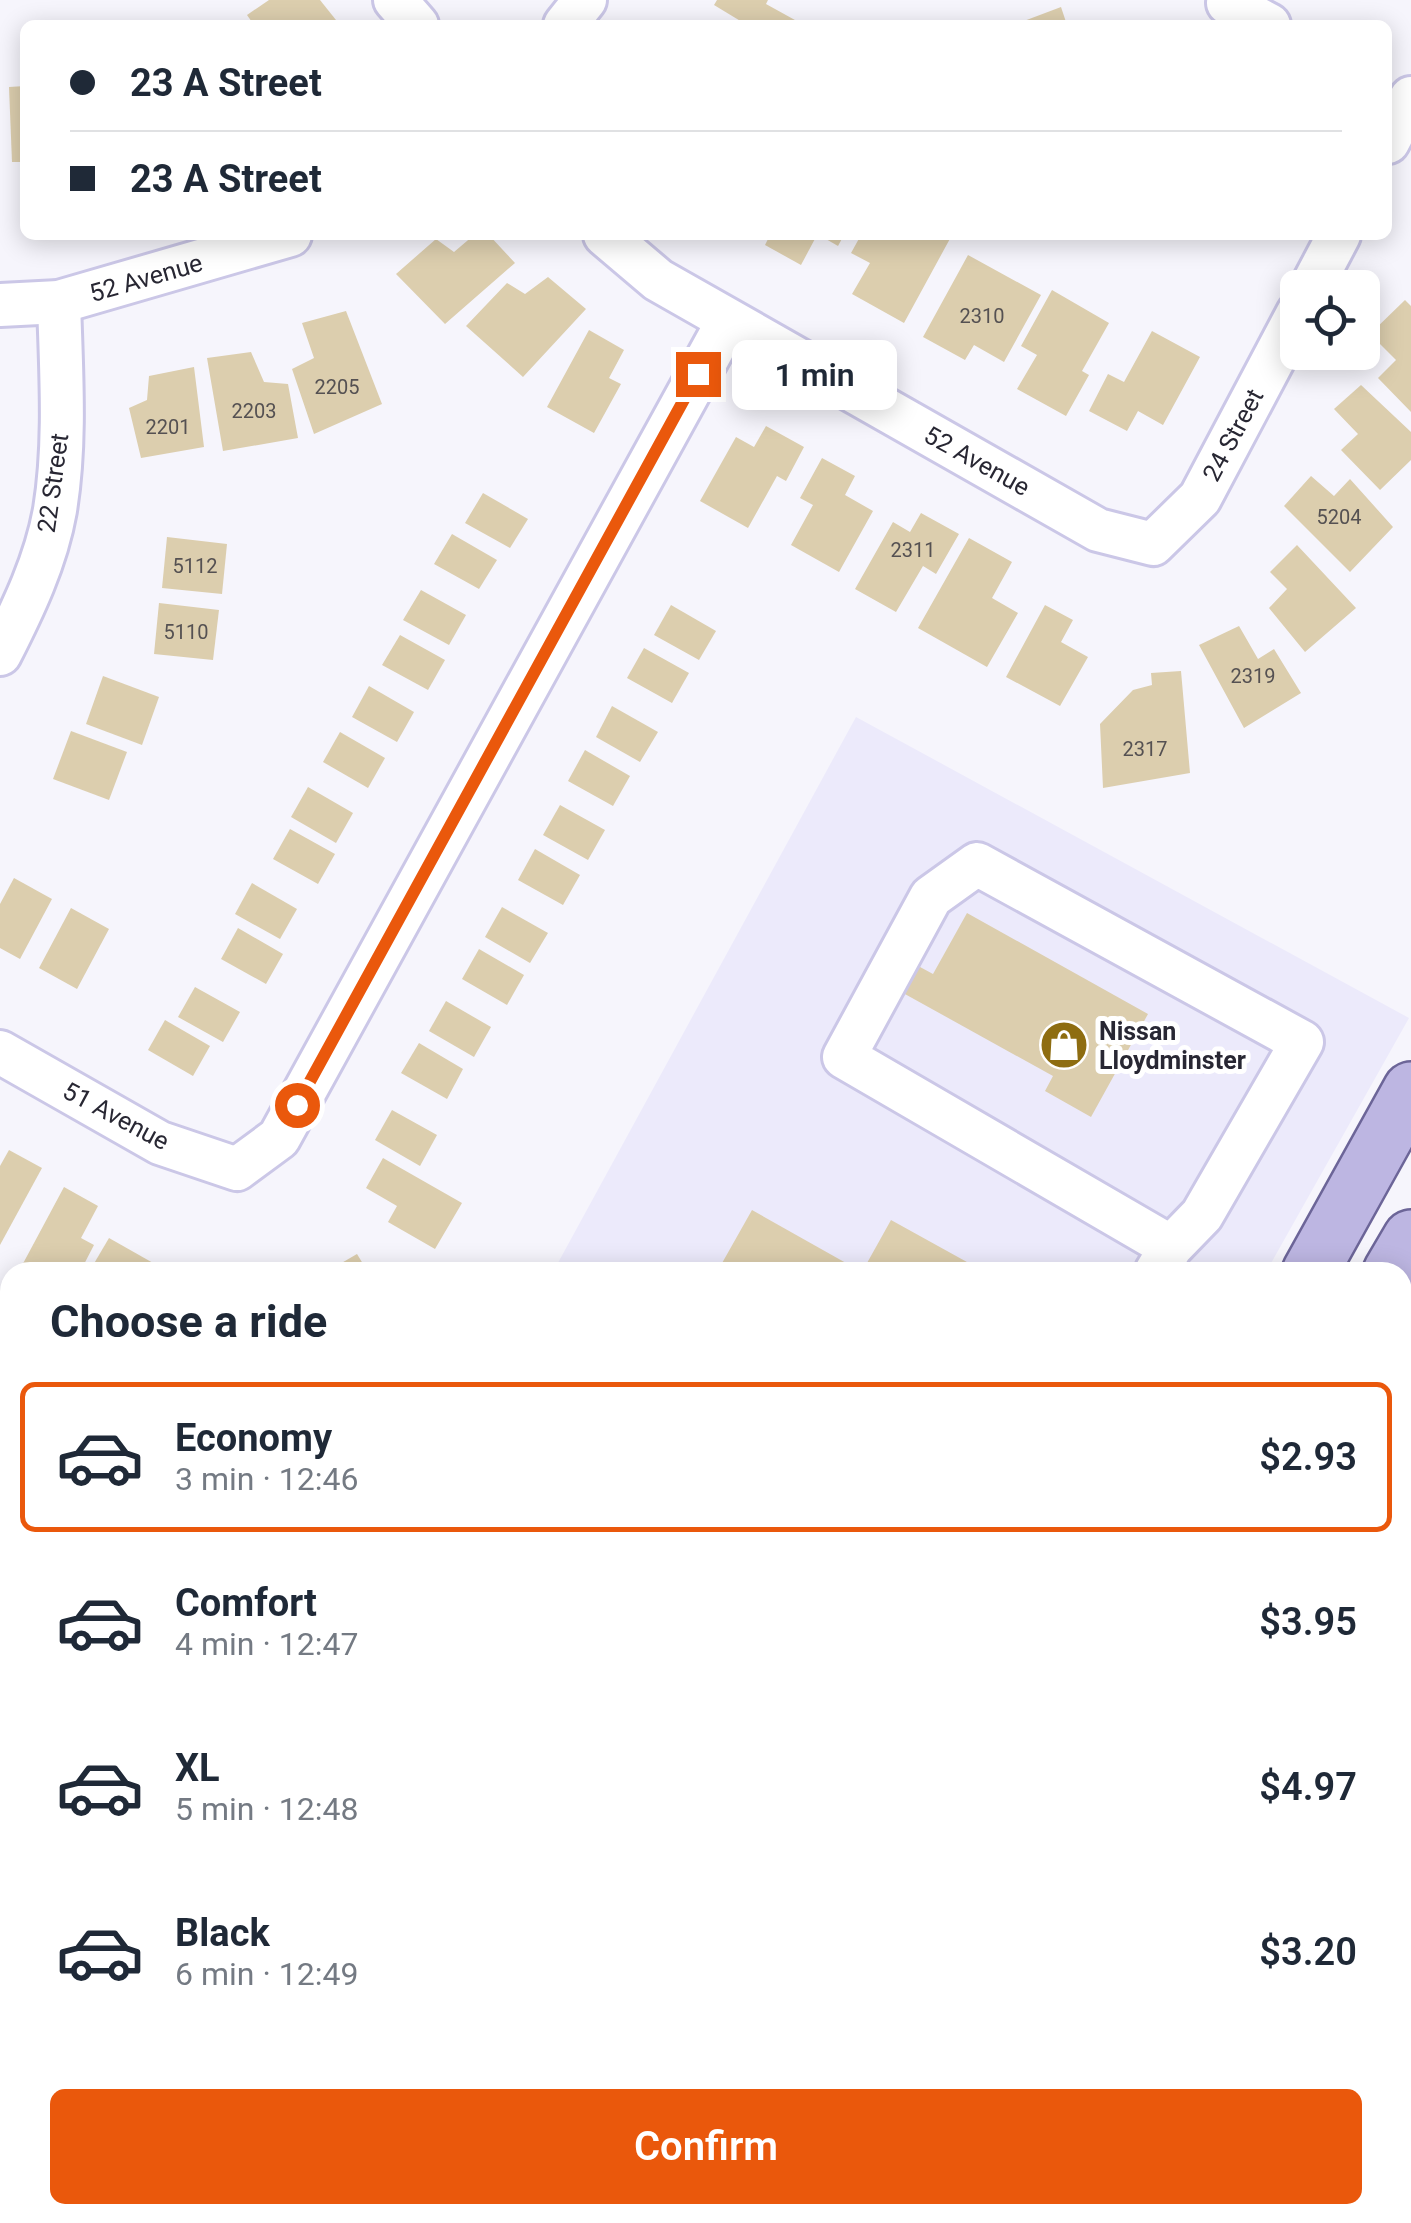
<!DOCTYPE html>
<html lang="en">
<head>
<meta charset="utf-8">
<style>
	body { margin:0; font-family:Roboto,sans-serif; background:#f2f2f3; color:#1f2937; height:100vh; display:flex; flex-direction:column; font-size:38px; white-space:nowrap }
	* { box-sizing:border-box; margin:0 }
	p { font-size:32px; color:#747a83 }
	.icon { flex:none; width:55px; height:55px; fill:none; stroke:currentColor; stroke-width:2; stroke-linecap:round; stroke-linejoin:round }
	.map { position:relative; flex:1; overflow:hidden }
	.sheet { position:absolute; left:0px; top:1262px; width:1412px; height:962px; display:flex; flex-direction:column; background:#fff; border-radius:30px 30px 0 0; box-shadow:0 5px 25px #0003 }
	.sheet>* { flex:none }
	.hud { position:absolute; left:20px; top:20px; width:1372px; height:220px; border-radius:15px; box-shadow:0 5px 25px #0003; display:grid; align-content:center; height:220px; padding:0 50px; background:#fff }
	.tools { position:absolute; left:1280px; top:270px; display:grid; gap:20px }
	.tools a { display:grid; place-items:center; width:100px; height:100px; border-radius:15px; background:#fff; box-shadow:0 5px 25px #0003; font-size:50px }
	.end { position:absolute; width:45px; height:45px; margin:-22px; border:12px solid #ea580c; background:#fff; box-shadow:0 0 0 5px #fff }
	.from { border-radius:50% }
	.bubble { position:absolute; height:70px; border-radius:15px; background:#fff; box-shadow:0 5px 25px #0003; font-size:32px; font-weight:600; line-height:70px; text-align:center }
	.hud b { display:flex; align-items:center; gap:35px; height:95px; font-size:38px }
	.hud b+b { border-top:2px solid #e0e1e3 }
	.hud i { width:25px; height:25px; background:#1f2937 }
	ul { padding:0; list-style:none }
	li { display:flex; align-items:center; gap:30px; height:150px; margin:0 20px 15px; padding:0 30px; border:5px solid transparent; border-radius:15px }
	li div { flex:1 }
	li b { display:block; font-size:38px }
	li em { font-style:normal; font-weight:600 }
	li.active { border-color:#ea580c }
	li>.icon { width:90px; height:90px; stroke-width:1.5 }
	h2 { padding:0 50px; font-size:45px; line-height:120px }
	.cta { display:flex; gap:20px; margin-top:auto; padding:20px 50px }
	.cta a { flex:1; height:115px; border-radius:15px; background:#ea580c; color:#fff; font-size:40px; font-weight:600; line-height:115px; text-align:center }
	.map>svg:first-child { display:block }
	.built { fill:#eceafb }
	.building { fill:#dcceae }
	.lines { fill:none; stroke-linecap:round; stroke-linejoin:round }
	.minor-casing { stroke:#cbc7e7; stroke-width:48 }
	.major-casing { stroke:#6c6598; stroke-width:60 }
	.minor { stroke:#fff; stroke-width:42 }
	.major { stroke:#bdb6e2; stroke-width:55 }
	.route { stroke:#ea580c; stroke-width:12 }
	.labels { text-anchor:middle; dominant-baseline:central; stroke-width:10; stroke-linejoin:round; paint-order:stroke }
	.number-label { font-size:20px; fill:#555152 }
	.street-label { font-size:25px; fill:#282733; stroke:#fff }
	.poi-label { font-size:25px; font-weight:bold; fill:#282733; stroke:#fff; text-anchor:start }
</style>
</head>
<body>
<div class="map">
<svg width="1411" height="2223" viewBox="0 0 1411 2223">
	<rect width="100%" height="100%" fill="#f6f5fc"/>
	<g class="built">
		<polygon points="856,717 1409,1018 1266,1272 553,1272"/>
		<polygon points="0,1372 10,1378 10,2215 744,2215 740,2223 0,2223"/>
		<polygon points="1403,1996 1411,2001 1411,2223 926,2223 930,2215 1402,2215"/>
	</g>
	<g class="building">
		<polygon points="269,0 320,0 340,25 254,25 247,15"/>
		<polygon points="717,0 768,0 766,4 804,25 747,25 714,5"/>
		<polygon points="1061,7 1067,25 1013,25"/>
		<polygon points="25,86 25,162 12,162 9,87"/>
		<polygon points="474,235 489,235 515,263 445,324 396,274 436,239 454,252"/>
		<polygon points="770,235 817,235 801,265 765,245"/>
		<polygon points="819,235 844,235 838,246"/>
		<polygon points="861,235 952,235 904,323 852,294 870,263 851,253"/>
		<polygon points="968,255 1041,295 1004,362 974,345 965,360 923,337"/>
		<polygon points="548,277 586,309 523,377 466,326 507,283 525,294"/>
		<polygon points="1052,290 1109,323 1082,371 1089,375 1066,416 1017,389 1037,355 1021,346"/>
		<polygon points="1405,300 1411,306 1411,412 1378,378 1396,360 1370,334"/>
		<polygon points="346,311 382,404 314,434 292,369 314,358 302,323"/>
		<polygon points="589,330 624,350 609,378 621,384 594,433 547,407"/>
		<polygon points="1152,331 1200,357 1163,425 1138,411 1127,431 1089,411 1108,374 1124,382"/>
		<polygon points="251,352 264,382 288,384 298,438 223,451 207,358"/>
		<polygon points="194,367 204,447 141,458 129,408 147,400 149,376"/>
		<polygon points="1361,385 1411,432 1411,460 1380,490 1341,450 1358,434 1334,409"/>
		<polygon points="766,426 804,447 786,481 777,476 748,528 700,501 736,437 754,447"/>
		<polygon points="822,458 855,476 845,495 873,511 839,572 791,545 813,505 800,498"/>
		<polygon points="1311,476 1334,496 1350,479 1393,527 1350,572 1284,506"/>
		<polygon points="483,493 528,519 510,548 465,523"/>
		<polygon points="921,513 959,534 936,574 923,566 896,612 855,589 893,522 910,532"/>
		<polygon points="452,534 497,560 479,589 434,564"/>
		<polygon points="167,537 227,544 222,594 162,588"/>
		<polygon points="969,538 1012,562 992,598 1018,613 987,667 918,628"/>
		<polygon points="1297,545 1356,608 1305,652 1269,608 1287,589 1270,572"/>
		<polygon points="421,590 466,615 449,645 403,620"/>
		<polygon points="159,603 219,610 213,660 154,654"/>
		<polygon points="671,605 716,631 699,660 654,635"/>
		<polygon points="1045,605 1073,620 1061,642 1088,657 1060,706 1006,677"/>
		<polygon points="1239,626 1258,659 1274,649 1301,693 1244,728 1199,645"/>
		<polygon points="400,635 445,660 428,690 382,665"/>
		<polygon points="644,648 689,673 672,703 627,678"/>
		<polygon points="1181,671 1190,773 1103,788 1100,724 1133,690 1152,685 1151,673"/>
		<polygon points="103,676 159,697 142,745 86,724"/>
		<polygon points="369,686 414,712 397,742 352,717"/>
		<polygon points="612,706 658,732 640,762 596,737"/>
		<polygon points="71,731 127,752 109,800 53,779"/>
		<polygon points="340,732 385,758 368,788 323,762"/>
		<polygon points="585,750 630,776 613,806 568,781"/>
		<polygon points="308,787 353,813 336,843 291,817"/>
		<polygon points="560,805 605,830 588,860 543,835"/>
		<polygon points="290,829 335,854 318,884 273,859"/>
		<polygon points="535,849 580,875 563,905 518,880"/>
		<polygon points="14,878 52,899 20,959 0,948 0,904"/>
		<polygon points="252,883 297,909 280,939 235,914"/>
		<polygon points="502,907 548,933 530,963 485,937"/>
		<polygon points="71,908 109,929 77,989 39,968"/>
		<polygon points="967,913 1148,1014 1091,1117 1045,1091 1053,1076 894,988 909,961 933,974"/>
		<polygon points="238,928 283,954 266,984 221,959"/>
		<polygon points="479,949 524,975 507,1005 462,979"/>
		<polygon points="195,987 240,1012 223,1042 178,1017"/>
		<polygon points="446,1001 491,1027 474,1057 429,1031"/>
		<polygon points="165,1020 210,1046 193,1076 148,1050"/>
		<polygon points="419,1043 463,1069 447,1099 401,1073"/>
		<polygon points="392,1110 437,1135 420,1166 375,1140"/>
		<polygon points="9,1150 42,1168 0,1245 0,1166"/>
		<polygon points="383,1158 462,1203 435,1249 388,1222 397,1206 366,1188"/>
		<polygon points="64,1187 98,1206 81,1238 94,1245 80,1272 22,1272 19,1271"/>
		<polygon points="752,1210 862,1272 891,1220 985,1272 717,1272"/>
		<polygon points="109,1238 169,1272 89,1272"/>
		<polygon points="357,1254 368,1272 326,1272"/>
		<polygon points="0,1505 10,1511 10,1663 5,1660 0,1669"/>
		<polygon points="1190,2215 1379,2215 1393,2223 1186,2223"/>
	</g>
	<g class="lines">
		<g class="minor-casing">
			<g id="minor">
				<polyline points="395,0 417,25"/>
				<polyline points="1228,3 1269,25"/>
				<polyline points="565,25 585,0"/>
				<polyline points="1388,142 1411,98"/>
				<polyline points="605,235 658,280 1098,530 1153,544 1200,498 1298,313"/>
				<polyline points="1311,288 1339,235"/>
				<polyline points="0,305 59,302 290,235"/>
				<path d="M 0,654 C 23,609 46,561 55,510 C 66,442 61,371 59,302"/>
				<polyline points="0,1052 160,1143 237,1169 279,1138 728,321"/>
				<polyline points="1156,1272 1171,1247 1202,1215 1302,1042 977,864 931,897 844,1057 1171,1247"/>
				<polyline points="0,1877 10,1859"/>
				<polyline points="26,2223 30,2215"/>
				<polyline points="1105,2223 1110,2215"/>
			</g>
		</g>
		<g class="major-casing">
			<g id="major">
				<polyline points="1310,1272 1411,1090"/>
				<polyline points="1391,1272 1411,1238"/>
				<polyline points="782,2223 786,2215"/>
				<polyline points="861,2223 865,2215"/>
			</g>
		</g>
		<use href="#minor" class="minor"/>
		<use href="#major" class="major"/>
	</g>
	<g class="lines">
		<polyline class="route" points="297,1105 698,374"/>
	</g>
	<defs>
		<g id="shop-disc" transform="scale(2.5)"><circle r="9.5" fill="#8e6d11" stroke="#fff"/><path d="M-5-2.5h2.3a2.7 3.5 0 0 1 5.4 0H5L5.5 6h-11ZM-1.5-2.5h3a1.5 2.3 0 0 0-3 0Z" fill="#fff"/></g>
	</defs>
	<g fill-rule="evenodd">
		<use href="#shop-disc" x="1064" y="1045"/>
	</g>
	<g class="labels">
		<g class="number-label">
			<text x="982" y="316">2310</text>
			<text x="337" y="387">2205</text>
			<text x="254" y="411">2203</text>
			<text x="168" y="427">2201</text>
			<text x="1339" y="517">5204</text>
			<text x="913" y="550">2311</text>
			<text x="195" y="566">5112</text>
			<text x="186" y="632">5110</text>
			<text x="1253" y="676">2319</text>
			<text x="1145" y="749">2317</text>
		</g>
		<g class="street-label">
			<text transform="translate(146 278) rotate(-16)">52 Avenue</text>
			<text transform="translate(1233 435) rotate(-62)">24 Street</text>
			<text transform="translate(977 461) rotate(29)">52 Avenue</text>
			<text transform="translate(53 483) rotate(-82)">22 Street</text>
			<text transform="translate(116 1116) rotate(28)">51 Avenue</text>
		</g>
		<g class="poi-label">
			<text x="1099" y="1031">Nissan<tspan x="1099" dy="29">Lloydminster</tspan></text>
		</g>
	</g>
</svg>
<div class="tools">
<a><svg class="icon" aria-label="locate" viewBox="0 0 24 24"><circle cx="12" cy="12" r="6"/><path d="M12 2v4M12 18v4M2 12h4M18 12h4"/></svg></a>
</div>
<i class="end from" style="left:297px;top:1105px"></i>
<i class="end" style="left:698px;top:374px"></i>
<div class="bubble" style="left:732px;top:340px;width:165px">1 min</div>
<div class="hud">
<b><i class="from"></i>23 A Street</b>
<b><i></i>23 A Street</b>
</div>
<section class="sheet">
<h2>Choose a ride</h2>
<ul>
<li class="active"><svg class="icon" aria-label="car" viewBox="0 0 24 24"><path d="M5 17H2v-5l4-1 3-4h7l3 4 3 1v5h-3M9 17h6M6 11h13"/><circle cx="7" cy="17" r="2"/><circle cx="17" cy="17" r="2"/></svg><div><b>Economy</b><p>3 min · 12:46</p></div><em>$2.93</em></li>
<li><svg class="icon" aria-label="car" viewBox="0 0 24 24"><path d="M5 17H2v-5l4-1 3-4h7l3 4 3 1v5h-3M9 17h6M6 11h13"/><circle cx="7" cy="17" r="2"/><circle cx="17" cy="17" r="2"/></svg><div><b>Comfort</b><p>4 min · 12:47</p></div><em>$3.95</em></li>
<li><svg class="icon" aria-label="car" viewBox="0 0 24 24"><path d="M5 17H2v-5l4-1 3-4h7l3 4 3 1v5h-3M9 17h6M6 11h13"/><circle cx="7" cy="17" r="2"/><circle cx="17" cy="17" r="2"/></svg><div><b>XL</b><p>5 min · 12:48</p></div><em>$4.97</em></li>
<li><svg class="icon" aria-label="car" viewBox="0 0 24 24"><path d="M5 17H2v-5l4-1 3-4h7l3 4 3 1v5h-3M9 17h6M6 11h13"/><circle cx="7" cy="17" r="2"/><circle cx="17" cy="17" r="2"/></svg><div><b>Black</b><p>6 min · 12:49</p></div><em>$3.20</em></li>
</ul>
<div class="cta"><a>Confirm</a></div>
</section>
</div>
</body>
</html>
